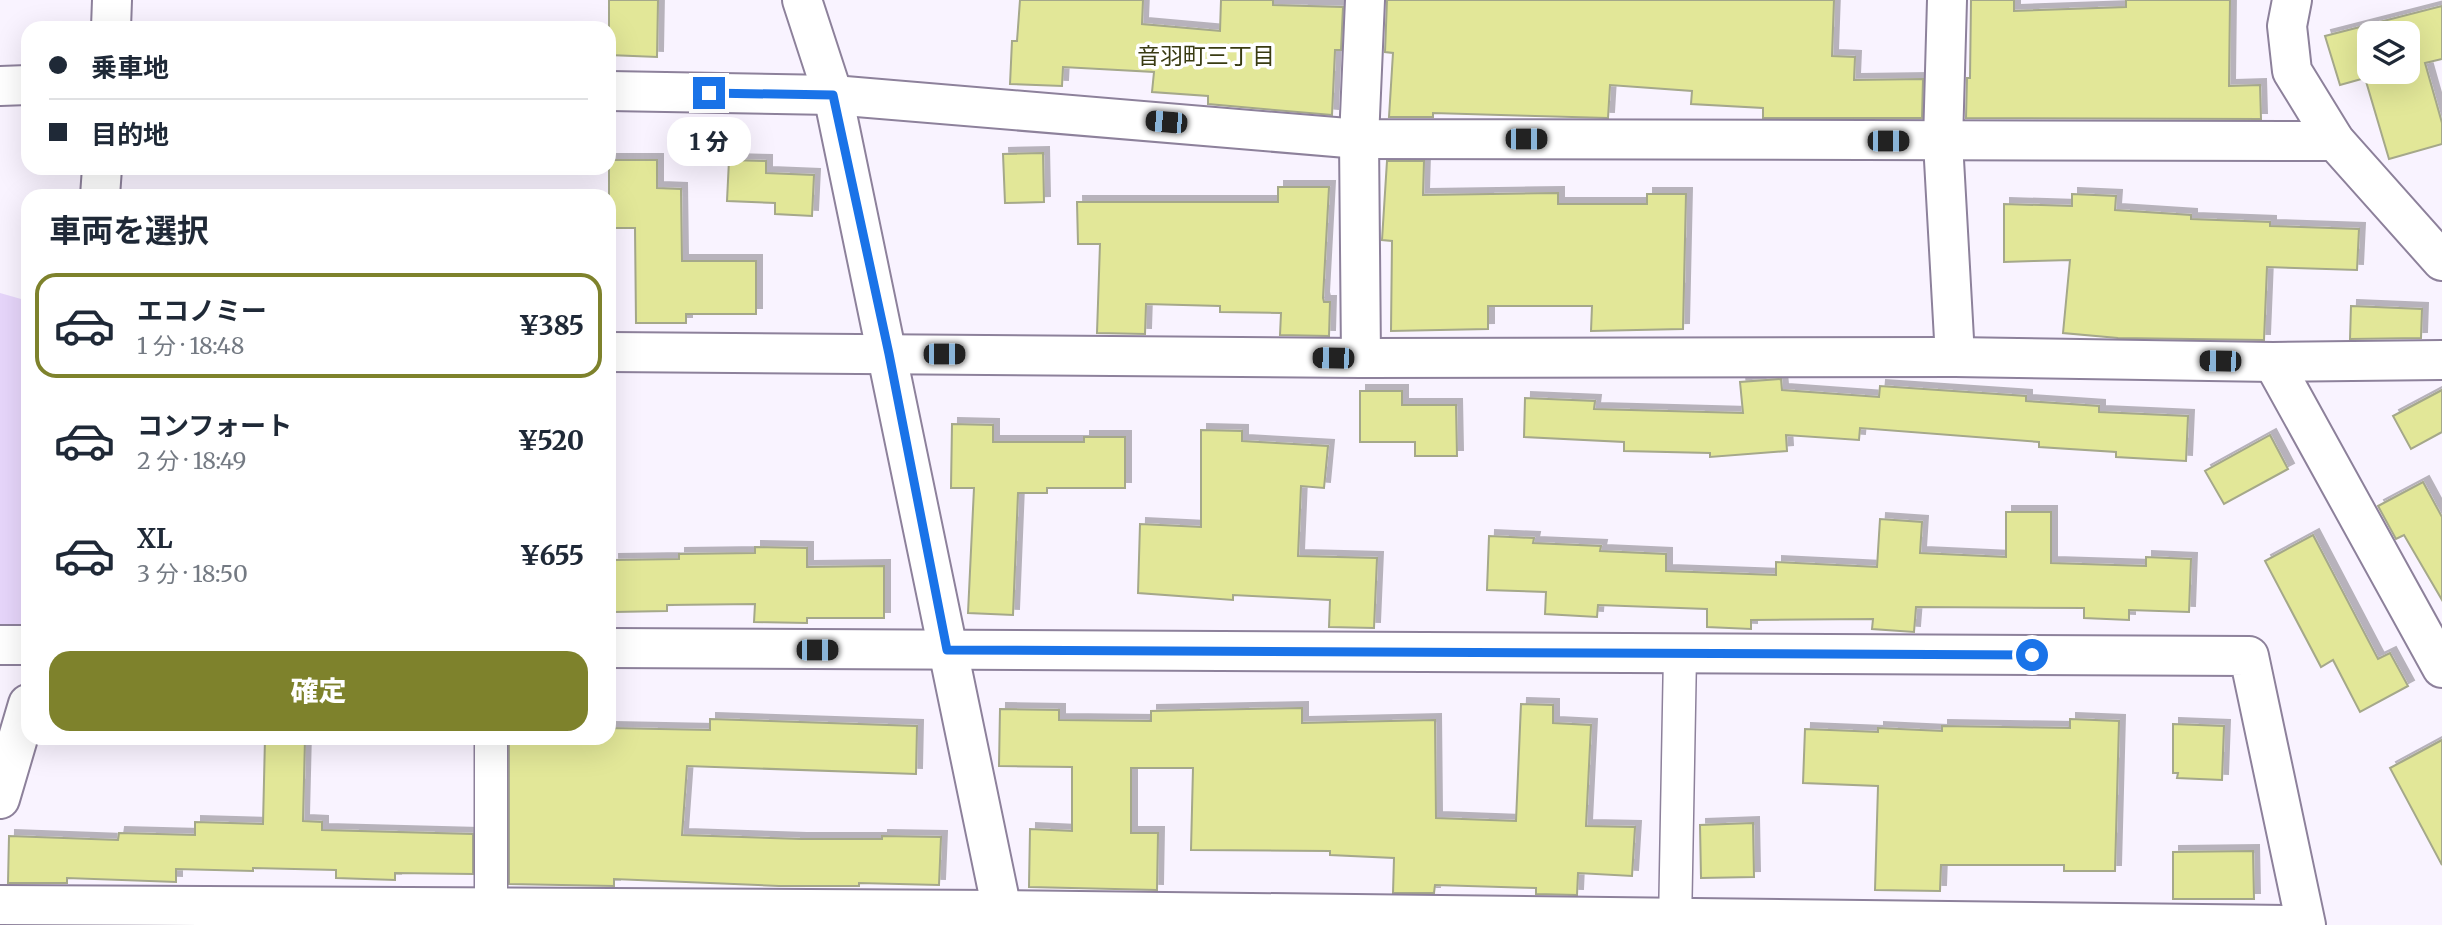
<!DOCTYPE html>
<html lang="ja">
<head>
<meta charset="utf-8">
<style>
	body { margin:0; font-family:Merriweather,"Noto Sans JP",serif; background:#f2f2f3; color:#1f2937; height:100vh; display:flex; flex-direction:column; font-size:26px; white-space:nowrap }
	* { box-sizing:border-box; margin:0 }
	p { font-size:23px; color:#747a83 }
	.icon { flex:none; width:38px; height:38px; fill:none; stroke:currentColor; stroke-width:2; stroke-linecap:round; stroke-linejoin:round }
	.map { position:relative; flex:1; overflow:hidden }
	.panel { position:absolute; left:21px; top:189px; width:595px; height:556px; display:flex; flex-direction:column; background:#fff; border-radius:21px; box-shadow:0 7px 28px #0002 }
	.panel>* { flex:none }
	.top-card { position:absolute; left:21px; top:21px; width:595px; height:154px; border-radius:21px; box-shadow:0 7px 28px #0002; display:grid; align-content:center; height:154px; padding:0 28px; background:#fff }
	.fabs { position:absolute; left:2357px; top:21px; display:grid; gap:14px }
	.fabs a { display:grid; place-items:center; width:63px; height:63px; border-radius:14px; background:#fff; box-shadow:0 7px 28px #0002; font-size:35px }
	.end { position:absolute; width:32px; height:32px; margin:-16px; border:9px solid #1a73e8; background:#fff; box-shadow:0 0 0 4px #fff }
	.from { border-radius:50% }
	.bubble { position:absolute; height:49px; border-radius:21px; background:#fff; box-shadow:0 7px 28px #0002; font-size:23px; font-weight:800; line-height:49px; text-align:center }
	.car { position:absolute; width:21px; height:42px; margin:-21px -10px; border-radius:9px; box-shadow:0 0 5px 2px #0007; background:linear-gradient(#222 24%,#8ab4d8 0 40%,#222 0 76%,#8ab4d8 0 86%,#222 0) }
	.top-card b { display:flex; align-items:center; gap:24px; height:66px; font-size:26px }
	.top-card b+b { border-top:2px solid #e0e1e3 }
	.top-card i { width:18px; height:18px; background:#1f2937 }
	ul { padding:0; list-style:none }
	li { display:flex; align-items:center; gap:21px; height:105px; margin:0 14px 10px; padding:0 14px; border:4px solid transparent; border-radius:21px }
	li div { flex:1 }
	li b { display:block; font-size:26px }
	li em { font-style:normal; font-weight:800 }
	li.current { border-color:#7e822c }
	li>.icon { width:63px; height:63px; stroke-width:1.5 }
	h2 { padding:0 28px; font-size:32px; line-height:84px }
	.action { display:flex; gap:14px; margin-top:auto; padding:14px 28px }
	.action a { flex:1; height:80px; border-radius:21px; background:#7e822c; color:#fff; font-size:28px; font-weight:800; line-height:80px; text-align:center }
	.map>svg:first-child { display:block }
	.green { fill:#e7d6fb }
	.building { fill:#e2e798; stroke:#a5a88a; stroke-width:2; fill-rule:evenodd; filter:url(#shadow) }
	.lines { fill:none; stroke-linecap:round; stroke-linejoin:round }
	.pedestrian-casing { stroke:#8d819b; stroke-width:35 }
	.minor-casing { stroke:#8d819b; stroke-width:42 }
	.pedestrian { stroke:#fff; stroke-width:32 }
	.minor { stroke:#fff; stroke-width:38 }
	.route { stroke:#1a73e8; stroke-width:9 }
	.labels { text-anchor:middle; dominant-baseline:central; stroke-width:7; stroke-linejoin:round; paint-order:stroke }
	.neighbourhood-label { font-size:23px; fill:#393b12; stroke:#fff }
</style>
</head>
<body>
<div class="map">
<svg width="2442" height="925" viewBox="0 0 2442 925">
	<defs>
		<filter id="shadow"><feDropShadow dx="6" dy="-6" stdDeviation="0" flood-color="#0004"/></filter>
	</defs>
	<rect width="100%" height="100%" fill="#f9f3ff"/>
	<polygon class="green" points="0,293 28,301 28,631 0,631"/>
	<g class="building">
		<polygon points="609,0 658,0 657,57 609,55"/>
		<polygon points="1020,0 1143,0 1142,24 1220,31 1221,0 1273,0 1273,5 1343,7 1341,50 1335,50 1332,115 1208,104 1208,96 1152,92 1154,72 1063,67 1062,86 1010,84 1012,41 1017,41"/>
		<polygon points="1387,0 1834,0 1832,56 1855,57 1854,80 1923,79 1922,118 1763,118 1763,108 1691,104 1692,91 1610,85 1608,118 1433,113 1433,117 1389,117 1393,53 1385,52"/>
		<polygon points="1971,0 2014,0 2014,11 2126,7 2126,0 2230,0 2229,86 2260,85 2261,119 1966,118 1967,78 1970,78"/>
		<path d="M 2442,6 L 2442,59 L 2425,63 L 2442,123 L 2442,144 L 2389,159 L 2365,78 L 2340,85 L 2325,36 ZM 2370,33 L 2408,33 L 2408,72 L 2370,72 Z"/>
		<polygon points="1043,153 1044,202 1005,203 1003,154"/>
		<polygon points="609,160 657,160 657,188 681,189 682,261 756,261 756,314 686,314 686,323 636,323 635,228 609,228"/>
		<polygon points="729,160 766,161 766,173 814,175 812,216 775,214 775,203 727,201"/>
		<polygon points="1387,161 1424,161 1423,195 1558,193 1558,204 1647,204 1647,194 1686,194 1683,329 1591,331 1592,306 1488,306 1488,329 1391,331 1392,241 1382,240"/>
		<polygon points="1278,187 1329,187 1323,298 1324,302 1330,302 1329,336 1280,335 1281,313 1220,312 1220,306 1146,304 1145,334 1097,333 1100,244 1078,244 1077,202 1278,202"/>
		<polygon points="2072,194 2116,196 2115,210 2191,215 2191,219 2270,222 2270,226 2359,229 2357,270 2267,267 2264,340 2118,338 2063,333 2070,260 2004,262 2004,204 2072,206"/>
		<polygon points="2351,306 2422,309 2421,338 2350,339"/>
		<polygon points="1781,379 1782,390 1879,397 1880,386 2026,396 2026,401 2099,406 2099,412 2188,416 2186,461 2116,457 2116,452 2039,447 2039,442 1860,428 1859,440 1786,435 1787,451 1710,457 1710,453 1624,451 1624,442 1524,437 1525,398 1595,401 1594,409 1743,413 1740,382"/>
		<polygon points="2442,390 2442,432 2411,449 2393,416"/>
		<polygon points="1360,391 1402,391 1402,405 1456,405 1457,456 1415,456 1415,442 1360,442"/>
		<polygon points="952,424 993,425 993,442 1084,442 1084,437 1125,437 1125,488 1047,488 1047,493 1018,493 1013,615 968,613 974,488 951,488"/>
		<polygon points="1201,430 1242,431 1242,441 1328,446 1324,488 1301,486 1298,556 1377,558 1374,628 1329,627 1330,600 1233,595 1233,600 1138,593 1140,524 1201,527"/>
		<polygon points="2270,435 2288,469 2224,504 2205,471"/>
		<polygon points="2423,482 2442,517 2442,600 2404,535 2396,539 2378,506"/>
		<polygon points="2006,512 2051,512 2051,563 2146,566 2146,557 2191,559 2189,612 2129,610 2129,620 2084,618 2084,608 1916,607 1914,632 1872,629 1873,619 1751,620 1751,629 1707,627 1707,609 1598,605 1597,617 1545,614 1546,592 1487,590 1489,536 1534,538 1533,543 1601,546 1600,551 1666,554 1666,571 1776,575 1776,562 1877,567 1880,519 1922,522 1920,553 2006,557"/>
		<polygon points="2313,535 2378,659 2390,653 2408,686 2360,712 2333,660 2321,667 2265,561"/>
		<polygon points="755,547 807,548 807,567 884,566 884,618 807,618 807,623 754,622 755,604 667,605 667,611 614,612 613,560 679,559 679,554 755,553"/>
		<polygon points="1521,704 1553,705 1553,723 1591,725 1586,826 1635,827 1632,876 1578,873 1577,895 1536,894 1536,888 1435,885 1434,893 1393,893 1394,858 1330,855 1330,851 1191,850 1193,768 1131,768 1131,833 1158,833 1157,890 1029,887 1030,829 1072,831 1072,767 999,766 1000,709 1059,710 1059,720 1151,721 1151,711 1302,708 1302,723 1435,720 1436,818 1516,821"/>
		<polygon points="710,719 917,726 916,774 687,766 682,835 801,839 882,839 882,836 941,837 939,885 859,883 859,886 779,886 614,879 614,886 509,884 509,738 609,738 609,728 710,730"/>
		<polygon points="2070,719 2119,721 2115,871 2064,871 2064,865 1941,865 1940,891 1875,890 1878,786 1803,783 1805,729 1878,732 1878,728 1942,731 1942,726 2070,728"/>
		<polygon points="2173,724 2224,726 2222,780 2177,778 2178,773 2173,773"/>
		<polygon points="265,738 305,738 303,821 322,822 322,830 473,834 473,874 395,873 395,880 336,878 336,870 253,868 253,871 176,869 176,882 67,878 67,883 8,883 9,836 118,840 119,833 195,835 195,822 263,824"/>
		<polygon points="2442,740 2442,865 2390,768"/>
		<polygon points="1753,823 1754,877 1701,878 1700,825"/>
		<polygon points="2253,851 2254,899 2173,899 2173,852"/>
	</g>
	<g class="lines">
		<g class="pedestrian-casing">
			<g id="pedestrian">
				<polyline points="491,925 491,738"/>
				<polyline points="1675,925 1680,654"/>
			</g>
		</g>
		<g class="minor-casing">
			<g id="minor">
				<polyline points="802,0 833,95 1005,925"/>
				<polyline points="1947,0 1943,142 1955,357"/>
				<polyline points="2292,0 2287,26 2292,71 2335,141 2442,261"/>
				<polyline points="111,28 112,0"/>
				<polyline points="0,86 28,85"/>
				<polyline points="609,91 833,95 1359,139 2335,141"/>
				<polyline points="100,196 102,168"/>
				<polyline points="609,352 1361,358 1955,357 2273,362 2442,360"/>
				<polyline points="1361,358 1359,139 1365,0"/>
				<polyline points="2273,362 2442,668"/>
				<polyline points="0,645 28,645"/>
				<polyline points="609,648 2249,656 2306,925"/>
				<polyline points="0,799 28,704"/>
				<polyline points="0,905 1002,910 2294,925"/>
			</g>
		</g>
		<use href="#pedestrian" class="pedestrian"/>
		<use href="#minor" class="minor"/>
	</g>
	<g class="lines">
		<polyline class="route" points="709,93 833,95 889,354 947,650 2032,655"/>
	</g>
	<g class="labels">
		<g class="neighbourhood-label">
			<text x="1206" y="55">音羽町三丁目</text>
		</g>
	</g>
</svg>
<div class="fabs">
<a><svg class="icon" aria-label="layers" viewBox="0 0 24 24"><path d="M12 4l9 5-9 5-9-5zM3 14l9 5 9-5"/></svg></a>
</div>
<i class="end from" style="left:2032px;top:655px"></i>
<i class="end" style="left:709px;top:93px"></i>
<div class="bubble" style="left:667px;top:117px;width:84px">1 分</div>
<i class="car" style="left:1166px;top:122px;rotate:275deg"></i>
<i class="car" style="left:1526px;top:139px;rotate:90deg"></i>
<i class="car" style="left:1888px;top:141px;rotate:90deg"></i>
<i class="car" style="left:944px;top:354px;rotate:90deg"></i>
<i class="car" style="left:1333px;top:358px;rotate:271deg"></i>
<i class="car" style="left:2220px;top:361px;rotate:271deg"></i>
<i class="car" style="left:817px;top:650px;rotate:90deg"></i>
<div class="top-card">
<b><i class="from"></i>乗車地</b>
<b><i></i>目的地</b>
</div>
<section class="panel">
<h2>車両を選択</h2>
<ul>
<li class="current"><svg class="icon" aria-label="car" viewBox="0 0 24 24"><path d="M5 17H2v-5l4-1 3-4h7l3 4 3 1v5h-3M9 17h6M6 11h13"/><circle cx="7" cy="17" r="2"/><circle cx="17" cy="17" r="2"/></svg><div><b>エコノミー</b><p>1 分 · 18:48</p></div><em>¥385</em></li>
<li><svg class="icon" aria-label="car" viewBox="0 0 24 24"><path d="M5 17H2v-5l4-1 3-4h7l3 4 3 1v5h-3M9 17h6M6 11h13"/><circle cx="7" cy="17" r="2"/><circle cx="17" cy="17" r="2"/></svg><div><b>コンフォート</b><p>2 分 · 18:49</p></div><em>¥520</em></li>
<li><svg class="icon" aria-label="car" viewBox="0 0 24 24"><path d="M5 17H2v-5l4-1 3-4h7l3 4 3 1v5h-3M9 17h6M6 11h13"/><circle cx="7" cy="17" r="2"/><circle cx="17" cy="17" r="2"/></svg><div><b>XL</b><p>3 分 · 18:50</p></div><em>¥655</em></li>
</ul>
<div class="action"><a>確定</a></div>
</section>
</div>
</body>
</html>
